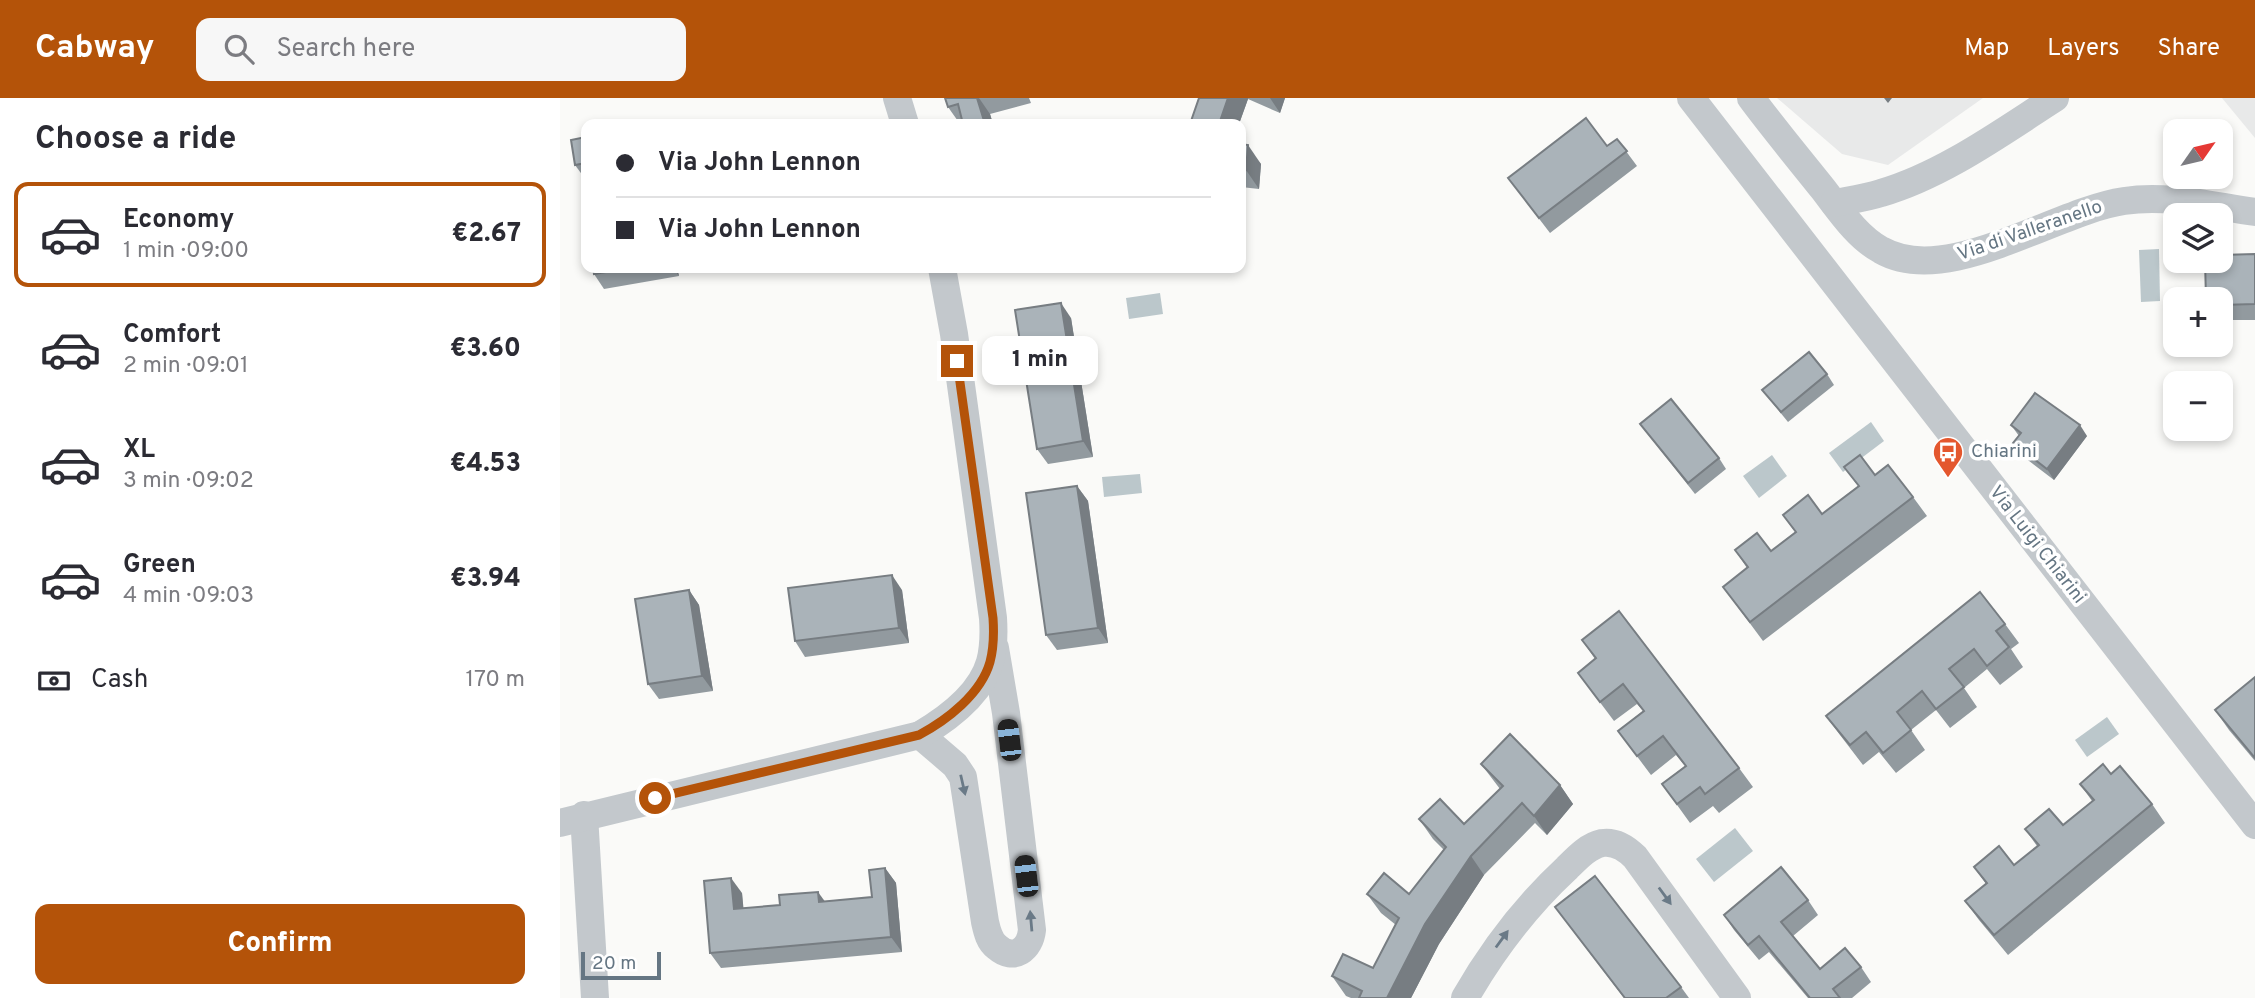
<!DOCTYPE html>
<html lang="en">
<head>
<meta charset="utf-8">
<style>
	body { margin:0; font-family:Overpass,sans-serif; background:#f7f7f7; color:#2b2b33; height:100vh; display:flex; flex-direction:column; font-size:26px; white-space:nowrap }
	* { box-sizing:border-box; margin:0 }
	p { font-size:23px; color:#7c7c81 }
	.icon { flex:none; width:38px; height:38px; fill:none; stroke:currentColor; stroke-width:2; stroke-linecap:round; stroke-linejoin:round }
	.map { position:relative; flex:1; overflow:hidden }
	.panel { display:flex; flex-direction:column; background:#fff; width:560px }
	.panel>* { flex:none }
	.hud { position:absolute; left:21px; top:21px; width:665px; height:154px; border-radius:14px; box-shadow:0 4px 10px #0003; display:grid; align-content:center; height:154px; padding:0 35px; background:#fff }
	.needle { width:46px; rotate:56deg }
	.tools { position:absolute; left:1603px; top:21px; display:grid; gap:14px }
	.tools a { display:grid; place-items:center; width:70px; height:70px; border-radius:14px; background:#fff; box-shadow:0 4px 10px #0003; font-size:35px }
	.scale { position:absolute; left:21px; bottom:18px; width:80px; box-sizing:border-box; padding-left:7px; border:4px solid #657683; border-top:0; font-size:19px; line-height:24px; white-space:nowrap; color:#657683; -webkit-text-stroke:5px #fff; paint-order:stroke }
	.end { position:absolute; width:32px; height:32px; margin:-16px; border:9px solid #b45309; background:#fff; box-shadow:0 0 0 4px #fff }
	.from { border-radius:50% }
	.bubble { position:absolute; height:49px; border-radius:14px; background:#fff; box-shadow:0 4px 10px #0003; font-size:23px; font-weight:800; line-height:49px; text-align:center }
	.car { position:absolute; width:21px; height:42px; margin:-21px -10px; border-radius:9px; box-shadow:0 0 5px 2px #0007; background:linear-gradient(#222 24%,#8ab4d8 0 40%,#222 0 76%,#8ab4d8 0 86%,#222 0) }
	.hud b { display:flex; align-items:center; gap:24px; height:66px; font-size:26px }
	.hud b+b { border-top:2px solid #e1e1e2 }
	.hud i { width:18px; height:18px; background:#2b2b33 }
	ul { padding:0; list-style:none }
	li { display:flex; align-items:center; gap:21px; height:105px; margin:0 14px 10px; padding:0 21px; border:4px solid transparent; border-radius:14px }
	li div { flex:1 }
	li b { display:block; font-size:26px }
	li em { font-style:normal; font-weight:800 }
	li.current { border-color:#b45309 }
	li>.icon { width:63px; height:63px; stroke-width:1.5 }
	h2 { padding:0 35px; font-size:32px; line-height:84px }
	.pay { display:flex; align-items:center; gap:18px; height:77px; padding:0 35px; font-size:26px }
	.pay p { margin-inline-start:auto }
	.primary-button { display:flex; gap:14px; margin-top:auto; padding:14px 35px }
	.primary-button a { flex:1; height:80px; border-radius:14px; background:#b45309; color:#fff; font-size:28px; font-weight:800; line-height:80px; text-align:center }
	header { display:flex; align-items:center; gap:42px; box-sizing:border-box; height:98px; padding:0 35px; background:#b45309; color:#fff }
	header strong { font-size:33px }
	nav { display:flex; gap:38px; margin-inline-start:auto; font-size:24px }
	.search { width:490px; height:63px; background:#f7f7f7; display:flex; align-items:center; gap:18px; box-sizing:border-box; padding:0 24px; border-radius:14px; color:#7c7c81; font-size:26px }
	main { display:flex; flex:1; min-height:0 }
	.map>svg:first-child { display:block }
	.built { fill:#e8e9e9 }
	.water { fill:#bbc7cb }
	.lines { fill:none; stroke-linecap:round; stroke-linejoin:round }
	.minor { stroke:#c3c8cc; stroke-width:28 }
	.wall { fill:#929a9f }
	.shaded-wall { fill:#777d82 }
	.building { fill:#aab3b9; stroke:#777d82; stroke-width:2 }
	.oneway { fill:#6a7a87 }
	.route { stroke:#b45309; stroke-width:9 }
	.labels { text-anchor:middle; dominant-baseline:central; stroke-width:7; stroke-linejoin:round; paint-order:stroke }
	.street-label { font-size:19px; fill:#657683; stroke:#fff }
	.poi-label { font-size:19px; fill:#657683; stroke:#fff; text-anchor:start }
</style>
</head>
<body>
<header>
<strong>Cabway</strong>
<div class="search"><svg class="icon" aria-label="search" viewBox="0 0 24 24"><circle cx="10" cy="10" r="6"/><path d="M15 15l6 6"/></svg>Search here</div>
<nav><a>Map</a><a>Layers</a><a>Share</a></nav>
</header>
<main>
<section class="panel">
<h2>Choose a ride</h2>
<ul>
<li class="current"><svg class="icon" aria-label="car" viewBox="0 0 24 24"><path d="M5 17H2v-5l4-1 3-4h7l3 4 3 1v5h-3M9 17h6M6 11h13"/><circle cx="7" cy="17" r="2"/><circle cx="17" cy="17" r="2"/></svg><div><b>Economy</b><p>1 min · 09:00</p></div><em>€2.67</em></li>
<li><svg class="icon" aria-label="car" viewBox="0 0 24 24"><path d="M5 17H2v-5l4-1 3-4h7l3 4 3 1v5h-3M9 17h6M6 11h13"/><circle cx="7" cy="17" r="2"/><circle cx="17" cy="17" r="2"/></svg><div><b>Comfort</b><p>2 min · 09:01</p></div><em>€3.60</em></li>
<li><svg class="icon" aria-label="car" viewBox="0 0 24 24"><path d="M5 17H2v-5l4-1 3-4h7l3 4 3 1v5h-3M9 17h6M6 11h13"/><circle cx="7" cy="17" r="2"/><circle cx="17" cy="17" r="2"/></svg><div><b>XL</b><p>3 min · 09:02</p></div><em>€4.53</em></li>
<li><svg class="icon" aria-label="car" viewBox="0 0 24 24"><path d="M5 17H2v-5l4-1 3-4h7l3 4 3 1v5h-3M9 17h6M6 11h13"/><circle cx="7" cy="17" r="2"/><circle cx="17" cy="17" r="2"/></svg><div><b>Green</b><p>4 min · 09:03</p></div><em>€3.94</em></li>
</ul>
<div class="pay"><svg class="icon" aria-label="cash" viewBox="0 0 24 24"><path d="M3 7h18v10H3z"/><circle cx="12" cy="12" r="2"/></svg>Cash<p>170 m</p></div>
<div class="primary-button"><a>Confirm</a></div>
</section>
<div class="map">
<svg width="1695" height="900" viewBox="0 0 1695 900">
	<rect width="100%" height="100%" fill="#fafaf8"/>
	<g class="built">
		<polygon points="1217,0 1423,0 1328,67 1282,56"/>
		<polygon points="1662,0 1695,0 1695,40"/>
	</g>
	<g class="water">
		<polygon points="1599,151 1600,203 1581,204 1579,152"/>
		<polygon points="600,195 603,216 569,221 566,200"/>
		<polygon points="1311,324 1324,343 1283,374 1269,355"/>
		<polygon points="1212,357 1227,378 1199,400 1183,378"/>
		<polygon points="580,376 582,395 544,399 542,379"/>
		<polygon points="1547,619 1559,636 1527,659 1515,642"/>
		<polygon points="1175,730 1193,753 1154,784 1136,761"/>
	</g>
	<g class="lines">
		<g class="minor">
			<polyline points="337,0 345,26"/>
			<polyline points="1131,0 1695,727"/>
			<path d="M 1191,0 C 1214,31 1239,61 1263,91 C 1280,113 1297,139 1321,152 C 1387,190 1495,113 1564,103 C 1607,96 1652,108 1695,114"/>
			<path d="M 1274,105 C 1290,102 1306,100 1321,95 C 1383,77 1442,34 1495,0"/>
			<path d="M 360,637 L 395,667 L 403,679 L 425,824 C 427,833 429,843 437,849 C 454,864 470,851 472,832 L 446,615 L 435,550"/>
			<polyline points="24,717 35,900"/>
			<path d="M 0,725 L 360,637 C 387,621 421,596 430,564 C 434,549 434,535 433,520 L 394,236 L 382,170"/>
			<path d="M 905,900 C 933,851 966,808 1007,770 C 1017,760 1028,748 1042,745 C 1055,743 1066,750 1075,759 L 1177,900"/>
		</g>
	</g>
	<g class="wall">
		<polygon points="385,0 469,0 471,5 430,16 433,26 400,26 388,9"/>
		<polygon points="639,0 725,0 720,15 688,1 679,26 630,26"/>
		<polygon points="26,39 26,82 15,67"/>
		<polygon points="1057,41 1077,68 990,135 948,80 1047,48"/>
		<polygon points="681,46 701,66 699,91 681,89"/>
		<polygon points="1695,156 1695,222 1661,222 1661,201"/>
		<polygon points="33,170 117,170 119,178 44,191 34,176"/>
		<polygon points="511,220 533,359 488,366 477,351"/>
		<polygon points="1267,276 1274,287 1228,324 1202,292"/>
		<polygon points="1080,326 1159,360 1166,371 1135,396"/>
		<polygon points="1451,327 1527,338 1494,382 1460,356 1453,345 1459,338"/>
		<polygon points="1284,369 1315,377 1353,399 1367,418 1203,543 1163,489 1187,470 1175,452 1211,453 1235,434 1223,417 1262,416 1298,388"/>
		<polygon points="517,388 528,403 548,545 497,552 486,537"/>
		<polygon points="129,492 139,507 153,593 99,601 88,586"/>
		<polygon points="342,492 349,545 245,559 235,543"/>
		<polygon points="1445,526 1459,545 1451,551 1463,569 1440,587 1427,571 1404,590 1417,609 1390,630 1376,612 1351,632 1365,652 1336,675 1319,654 1303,667 1280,637 1266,618"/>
		<polygon points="1022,542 1179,670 1193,689 1159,715 1153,708 1130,725 1102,686 1125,668 1116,657 1091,677 1058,633 1083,613 1077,606 1054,623 1018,575 1035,561"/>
		<polygon points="1695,579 1695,663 1669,632 1655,612"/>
		<polygon points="921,666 1000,687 1013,706 987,737 975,725 924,777 879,846 851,900 791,900 786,898 772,878 813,870 836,827 821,815 807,796 849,796 884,752 873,741 859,721 904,726 940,691"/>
		<polygon points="1551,676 1592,706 1605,725 1448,857 1419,822 1405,803 1426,786 1414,769 1454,767 1477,748 1465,731 1503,727 1532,703 1520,686"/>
		<polygon points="325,770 336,785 342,854 161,870 150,855 182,795 183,810 312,799"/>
		<polygon points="1248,802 1258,817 1233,838 1260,871 1301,869 1311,884 1292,900 1248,900 1209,854 1199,862 1174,832 1164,817"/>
		<polygon points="995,809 1121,889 1129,900 1064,900"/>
	</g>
	<g class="shaded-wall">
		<polygon points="417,0 419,0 430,16 433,26 425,26"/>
		<polygon points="668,0 688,0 688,1 679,26 659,26"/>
		<polygon points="710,0 725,0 720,15"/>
		<polygon points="1324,0 1332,0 1328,5"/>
		<polygon points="688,47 701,66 699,91 686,72"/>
		<polygon points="113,170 117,170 119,178"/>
		<polygon points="501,205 511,220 533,359 523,343"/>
		<polygon points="1520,327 1527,338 1494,382 1487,371"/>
		<polygon points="517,388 528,403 548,545 538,530"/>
		<polygon points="332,477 342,492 349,545 339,530"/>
		<polygon points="129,492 139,507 153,593 142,578"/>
		<polygon points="1000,687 1013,706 987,737 974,718"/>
		<polygon points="911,758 924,777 879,846 851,900 827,900 865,826"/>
		<polygon points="325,770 336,785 342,854 331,839"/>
		<polygon points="171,780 182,795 185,826 174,811"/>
		<polygon points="258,794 269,809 259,804"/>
	</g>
	<g class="building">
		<polygon points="385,0 417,0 425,26 403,26 398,6 388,9"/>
		<polygon points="639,0 668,0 659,26 630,26"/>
		<polygon points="1026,20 1047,48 1057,41 1067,53 979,120 948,80"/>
		<polygon points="26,39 26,65 15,67 11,42"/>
		<polygon points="681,46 688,47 686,72 681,71"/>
		<polygon points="1695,156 1695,206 1661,207 1661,201 1646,201 1645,163 1661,163 1661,157"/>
		<polygon points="33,170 69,170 34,176"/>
		<polygon points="501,205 523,343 477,351 455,212"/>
		<polygon points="1249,254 1267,276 1221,314 1202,292"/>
		<polygon points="1475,295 1520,327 1487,371 1453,345 1461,335 1451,327"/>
		<polygon points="1111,301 1159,360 1128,385 1080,326"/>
		<polygon points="1300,357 1315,377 1328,367 1353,399 1190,524 1163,489 1188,469 1175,452 1197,435 1211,453 1236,434 1223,417 1248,397 1262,416 1299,388 1284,369"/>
		<polygon points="517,388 538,530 486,537 466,395"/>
		<polygon points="332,477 339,530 235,543 228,490"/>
		<polygon points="129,492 142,578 88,586 75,501"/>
		<polygon points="1420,494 1445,526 1436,533 1449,549 1427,568 1414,551 1389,571 1404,589 1376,611 1362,593 1337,614 1351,632 1323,655 1306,634 1290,647 1266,618"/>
		<polygon points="1059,513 1179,670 1145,696 1140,689 1117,706 1102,686 1126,668 1103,638 1077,658 1058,633 1084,613 1063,586 1040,604 1018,575 1036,560 1022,542"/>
		<polygon points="1695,579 1695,660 1655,612"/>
		<polygon points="950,636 1000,687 974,718 962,705 911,758 865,826 827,900 799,900 802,893 772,878 783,856 813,870 839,820 807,796 824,775 849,796 886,749 859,721 880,701 904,726 943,688 921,666"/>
		<polygon points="1543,666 1551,676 1560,668 1592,706 1434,837 1405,803 1427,785 1414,769 1439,748 1454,767 1479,747 1465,731 1489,711 1503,727 1534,702 1520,686"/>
		<polygon points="1221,769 1248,802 1221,824 1260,871 1285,850 1301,869 1273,891 1280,900 1250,900 1199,838 1188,847 1164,817"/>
		<polygon points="325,770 331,839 150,855 144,783 171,780 174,811 220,807 219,797 258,794 259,804 312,799 309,772"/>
		<polygon points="1035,778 1121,889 1106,900 1065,900 995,809"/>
	</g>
	<defs><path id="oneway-solid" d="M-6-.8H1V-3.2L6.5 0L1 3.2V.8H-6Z" transform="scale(1.75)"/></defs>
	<g class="oneway">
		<use href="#oneway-solid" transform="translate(403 687) rotate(77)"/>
		<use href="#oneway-solid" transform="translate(1105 798) rotate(54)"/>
		<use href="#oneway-solid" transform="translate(471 823) rotate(-95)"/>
		<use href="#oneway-solid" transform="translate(942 841) rotate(-54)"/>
	</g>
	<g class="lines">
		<path class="route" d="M 95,700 L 359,637 C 387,622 421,596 430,564 C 434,549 434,535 433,520 L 397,263"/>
	</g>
	<defs>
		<g id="bus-pin" transform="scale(1.575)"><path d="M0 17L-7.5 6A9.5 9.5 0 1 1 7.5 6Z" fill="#e4572e" stroke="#fff"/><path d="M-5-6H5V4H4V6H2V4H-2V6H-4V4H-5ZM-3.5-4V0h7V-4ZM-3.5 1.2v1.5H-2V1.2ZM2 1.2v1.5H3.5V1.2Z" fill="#fff"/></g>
	</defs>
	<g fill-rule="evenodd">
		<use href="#bus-pin" x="1388" y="354"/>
	</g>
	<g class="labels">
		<g class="street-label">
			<text transform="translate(1470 133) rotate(-19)">Via di Valleranello</text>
			<text transform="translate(1477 447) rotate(52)">Via Luigi Chiarini</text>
		</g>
		<g class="poi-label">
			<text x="1411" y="354">Chiarini</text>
		</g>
	</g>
</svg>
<div class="tools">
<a><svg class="needle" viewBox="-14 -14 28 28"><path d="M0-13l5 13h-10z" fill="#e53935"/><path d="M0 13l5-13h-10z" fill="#7c7c81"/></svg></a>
<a><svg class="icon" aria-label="layers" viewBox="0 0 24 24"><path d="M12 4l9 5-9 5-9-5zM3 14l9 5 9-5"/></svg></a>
<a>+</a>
<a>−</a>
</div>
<div class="scale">20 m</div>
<i class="end from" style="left:95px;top:700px"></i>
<i class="end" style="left:397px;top:263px"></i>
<div class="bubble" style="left:422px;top:238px;width:116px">1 min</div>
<i class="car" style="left:449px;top:642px;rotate:353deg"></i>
<i class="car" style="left:466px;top:778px;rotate:353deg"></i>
<div class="hud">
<b><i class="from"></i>Via John Lennon</b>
<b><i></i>Via John Lennon</b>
</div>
</div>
</main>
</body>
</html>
